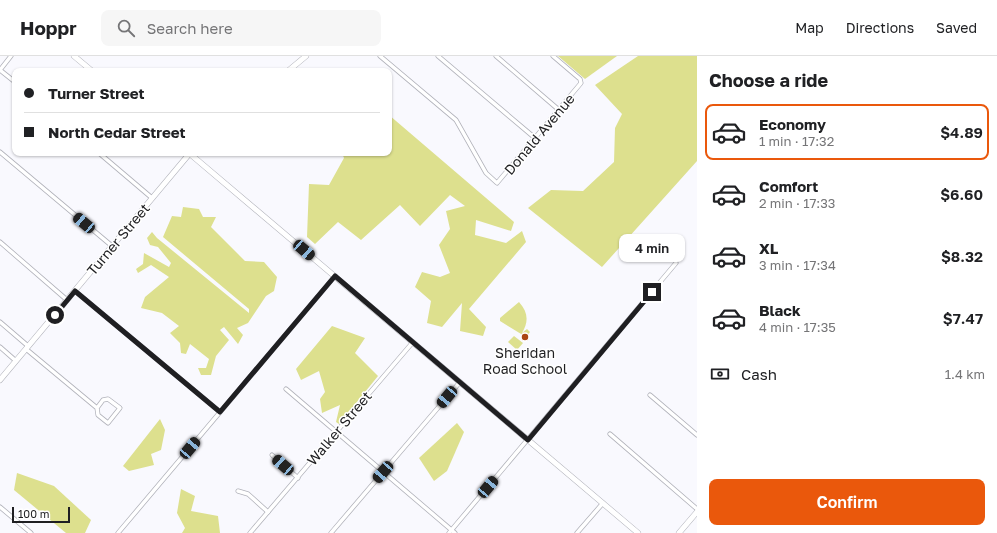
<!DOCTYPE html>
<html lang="en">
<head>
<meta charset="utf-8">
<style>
	body { margin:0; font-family:"Golos Text",sans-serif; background:#f6f6f6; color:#202124; height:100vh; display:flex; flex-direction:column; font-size:15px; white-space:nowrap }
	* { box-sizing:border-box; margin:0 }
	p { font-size:13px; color:#757577 }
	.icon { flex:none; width:22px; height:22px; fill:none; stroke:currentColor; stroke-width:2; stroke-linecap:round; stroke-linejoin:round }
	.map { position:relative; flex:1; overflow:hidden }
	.panel { display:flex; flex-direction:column; background:#fff; width:300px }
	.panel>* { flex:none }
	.top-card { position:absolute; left:12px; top:12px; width:380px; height:88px; border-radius:8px; box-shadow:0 1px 3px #0004; display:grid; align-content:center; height:88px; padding:0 12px; background:#fff }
	.scale { position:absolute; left:12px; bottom:10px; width:58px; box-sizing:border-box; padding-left:4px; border:2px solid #1f1f22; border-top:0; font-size:11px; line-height:14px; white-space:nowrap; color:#1f1f22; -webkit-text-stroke:3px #fff; paint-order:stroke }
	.end { position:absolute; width:18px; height:18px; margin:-9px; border:5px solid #1f1f22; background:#fff; box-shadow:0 0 0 2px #fff }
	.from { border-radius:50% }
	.bubble { position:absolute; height:28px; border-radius:8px; background:#fff; box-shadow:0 1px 3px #0004; font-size:13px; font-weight:600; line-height:28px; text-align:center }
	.car { position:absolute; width:12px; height:24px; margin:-12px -6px; border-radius:5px; box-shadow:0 0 3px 1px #0007; background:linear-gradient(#222 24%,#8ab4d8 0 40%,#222 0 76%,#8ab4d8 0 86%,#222 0) }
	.top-card b { display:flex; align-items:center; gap:14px; height:38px; font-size:15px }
	.top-card b+b { border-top:1px solid #e0e0e0 }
	.top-card i { width:10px; height:10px; background:#202124 }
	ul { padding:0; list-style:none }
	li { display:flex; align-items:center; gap:12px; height:56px; margin:0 8px 6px; padding:0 4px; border:2px solid transparent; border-radius:8px }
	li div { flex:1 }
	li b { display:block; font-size:15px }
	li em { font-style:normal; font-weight:600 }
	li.active { border-color:#ea580c }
	li>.icon { width:36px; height:36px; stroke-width:1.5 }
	h2 { padding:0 12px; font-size:18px; line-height:48px }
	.pay { display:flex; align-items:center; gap:10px; height:44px; padding:0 12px; font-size:15px }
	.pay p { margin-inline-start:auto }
	.cta { display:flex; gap:8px; margin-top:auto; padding:8px 12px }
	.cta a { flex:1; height:46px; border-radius:8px; background:#ea580c; color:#fff; font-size:16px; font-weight:600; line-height:46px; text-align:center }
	header { display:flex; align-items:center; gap:24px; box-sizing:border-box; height:56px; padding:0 20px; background:#fff; border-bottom:1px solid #e0e0e0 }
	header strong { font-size:19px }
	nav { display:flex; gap:22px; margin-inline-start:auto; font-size:14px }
	.search { width:280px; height:36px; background:#f6f6f6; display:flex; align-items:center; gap:10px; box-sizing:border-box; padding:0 14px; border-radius:8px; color:#757577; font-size:15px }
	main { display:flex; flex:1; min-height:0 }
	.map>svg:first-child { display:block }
	.green { fill:#dde08e }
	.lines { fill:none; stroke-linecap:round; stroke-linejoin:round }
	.street-casing { stroke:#b1b2ba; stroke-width:5 }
	.secondary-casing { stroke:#b1b2ba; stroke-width:6 }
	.street { stroke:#fff; stroke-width:3.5 }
	.secondary { stroke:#fff; stroke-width:5 }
	.route { stroke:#1f1f22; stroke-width:5 }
	.poi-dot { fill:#aa4611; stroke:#fff; stroke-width:1.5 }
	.labels { text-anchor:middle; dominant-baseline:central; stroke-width:3; stroke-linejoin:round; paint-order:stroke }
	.street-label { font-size:14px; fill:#1f1f22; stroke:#fff }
	.poi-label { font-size:14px; fill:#1f1f22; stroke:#fff }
</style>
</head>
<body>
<header>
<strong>Hoppr</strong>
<div class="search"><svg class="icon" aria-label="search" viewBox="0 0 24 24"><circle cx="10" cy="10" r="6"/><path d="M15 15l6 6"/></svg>Search here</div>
<nav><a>Map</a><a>Directions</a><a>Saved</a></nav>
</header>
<main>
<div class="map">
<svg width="697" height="477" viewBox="0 0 697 477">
	<rect width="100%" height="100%" fill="#f9f9fe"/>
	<g class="green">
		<polygon points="558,0 617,0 585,23"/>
		<polygon points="638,0 697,0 697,105 602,211 528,152 551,134 583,135 614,106 615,72 622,58 595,29"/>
		<polygon points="389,59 514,166 511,175 476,164 475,179 506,187 522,175 526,186 469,253 486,271 483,280 460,275 462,247 442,271 427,267 431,245 415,231 422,216 440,221 450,217 439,189 450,173 446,155 465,150 450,139 420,170 400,149 361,184 338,166 315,188 307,181 309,128 329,129 344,102 342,97 389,97"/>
		<polygon points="183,151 199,153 203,161 216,161 211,171 245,205 264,206 277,221 274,235 266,240 248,267 237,272 243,279 238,288 224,271 220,274 229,284 216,300 211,319 201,319 198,312 206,312 209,303 190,288 186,298 181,297 180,287 170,277 179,270 162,257 141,252 145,241 169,221 151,209 138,217 136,213 143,208 144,197 169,211 171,207 158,191 150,189 147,182 152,176 157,182 249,257 249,253 163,181 172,160 181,161"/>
		<path d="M 519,246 C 528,256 529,265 522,277 L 527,273 L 530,276 L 526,281 L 500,265 L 500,262 Z"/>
		<polygon points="332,270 365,282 355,297 378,320 339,368 336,366 340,349 322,357 320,343 325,336 319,315 301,324 296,313"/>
		<polygon points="514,280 523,287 517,294 508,286"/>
		<polygon points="160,363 165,374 161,394 151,398 154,409 129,415 123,410"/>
		<polygon points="457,367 464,376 447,415 434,425 419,402"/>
		<polygon points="17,417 54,430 91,464 85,477 66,477 14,434"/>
		<polygon points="181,433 195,440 191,455 218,460 220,477 182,477 185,472 177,457"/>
	</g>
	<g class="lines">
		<g class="street-casing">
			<g id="street">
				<polyline points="11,0 0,14 15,26"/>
				<polyline points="380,0 456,64 486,117 497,127 581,27 580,23 553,0"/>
				<polyline points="438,0 535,82"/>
				<polyline points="496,0 559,54"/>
				<polyline points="0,96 112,190"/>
				<polyline points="99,97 152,142"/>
				<polyline points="0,186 67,244"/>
				<polyline points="75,235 220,356"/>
				<polyline points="0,266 28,290"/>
				<polyline points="0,291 16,305"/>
				<polyline points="26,293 97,352 98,359 108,367 120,352 108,343 103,344 97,352"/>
				<polyline points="286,333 455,477"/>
				<polyline points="650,339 697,379"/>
				<polyline points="610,378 697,453"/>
				<polyline points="272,399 298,422"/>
				<polyline points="238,435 248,438 268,456"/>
				<polyline points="0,451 31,477"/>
				<polyline points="118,477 335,220"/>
				<polyline points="250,477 413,286"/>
				<polyline points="331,477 460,326"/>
				<polyline points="449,477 676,207"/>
				<polyline points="577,477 603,447"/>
			</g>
		</g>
		<g class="secondary-casing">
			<g id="secondary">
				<polyline points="74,0 92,15"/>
				<polyline points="288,15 306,0"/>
				<polyline points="189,97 638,477"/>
				<polyline points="0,324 190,97"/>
				<polyline points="679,477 697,456"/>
			</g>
		</g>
		<use href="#street" class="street"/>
		<use href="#secondary" class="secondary"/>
	</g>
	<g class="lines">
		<polyline class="route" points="55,259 75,235 220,356 335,220 528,384 652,236"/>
	</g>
	<circle class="poi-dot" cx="525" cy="281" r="4"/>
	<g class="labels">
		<g class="street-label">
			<text transform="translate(539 78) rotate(-50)">Donald Avenue</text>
			<text transform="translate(118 183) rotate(-50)">Turner Street</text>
			<text transform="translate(339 372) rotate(-50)">Walker Street</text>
		</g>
		<g class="poi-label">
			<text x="525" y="296">Sheridan<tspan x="525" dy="16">Road School</tspan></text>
		</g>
	</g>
</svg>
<div class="scale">100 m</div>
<i class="end from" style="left:55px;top:259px"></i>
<i class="end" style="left:652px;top:236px"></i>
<div class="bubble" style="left:619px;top:178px;width:66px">4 min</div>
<i class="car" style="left:84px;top:167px;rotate:310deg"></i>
<i class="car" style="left:304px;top:194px;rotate:131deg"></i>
<i class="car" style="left:447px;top:341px;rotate:220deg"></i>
<i class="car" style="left:190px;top:392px;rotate:40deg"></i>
<i class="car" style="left:283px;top:409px;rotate:311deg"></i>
<i class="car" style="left:383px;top:416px;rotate:221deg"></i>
<i class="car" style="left:488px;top:431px;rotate:40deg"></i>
<div class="top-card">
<b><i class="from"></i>Turner Street</b>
<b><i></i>North Cedar Street</b>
</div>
</div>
<section class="panel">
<h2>Choose a ride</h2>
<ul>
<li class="active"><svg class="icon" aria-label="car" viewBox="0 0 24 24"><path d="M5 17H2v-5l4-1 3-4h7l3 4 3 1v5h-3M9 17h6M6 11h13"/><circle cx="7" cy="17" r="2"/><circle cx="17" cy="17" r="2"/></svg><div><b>Economy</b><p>1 min · 17:32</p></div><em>$4.89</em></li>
<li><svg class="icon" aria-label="car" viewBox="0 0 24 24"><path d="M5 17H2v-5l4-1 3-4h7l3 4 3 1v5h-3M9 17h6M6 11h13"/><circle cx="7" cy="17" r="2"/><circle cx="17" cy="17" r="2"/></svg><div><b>Comfort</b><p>2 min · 17:33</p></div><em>$6.60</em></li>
<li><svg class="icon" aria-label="car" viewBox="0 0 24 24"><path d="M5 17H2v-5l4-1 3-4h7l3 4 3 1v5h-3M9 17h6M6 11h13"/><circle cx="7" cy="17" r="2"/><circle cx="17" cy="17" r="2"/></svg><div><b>XL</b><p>3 min · 17:34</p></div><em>$8.32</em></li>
<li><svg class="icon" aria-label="car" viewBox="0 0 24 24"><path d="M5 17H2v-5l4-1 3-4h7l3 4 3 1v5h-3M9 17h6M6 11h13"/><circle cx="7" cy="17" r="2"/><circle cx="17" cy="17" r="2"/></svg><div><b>Black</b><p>4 min · 17:35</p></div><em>$7.47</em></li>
</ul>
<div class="pay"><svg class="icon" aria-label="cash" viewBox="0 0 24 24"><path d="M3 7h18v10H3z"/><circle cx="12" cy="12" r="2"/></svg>Cash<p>1.4 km</p></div>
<div class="cta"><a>Confirm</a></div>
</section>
</main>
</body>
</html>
